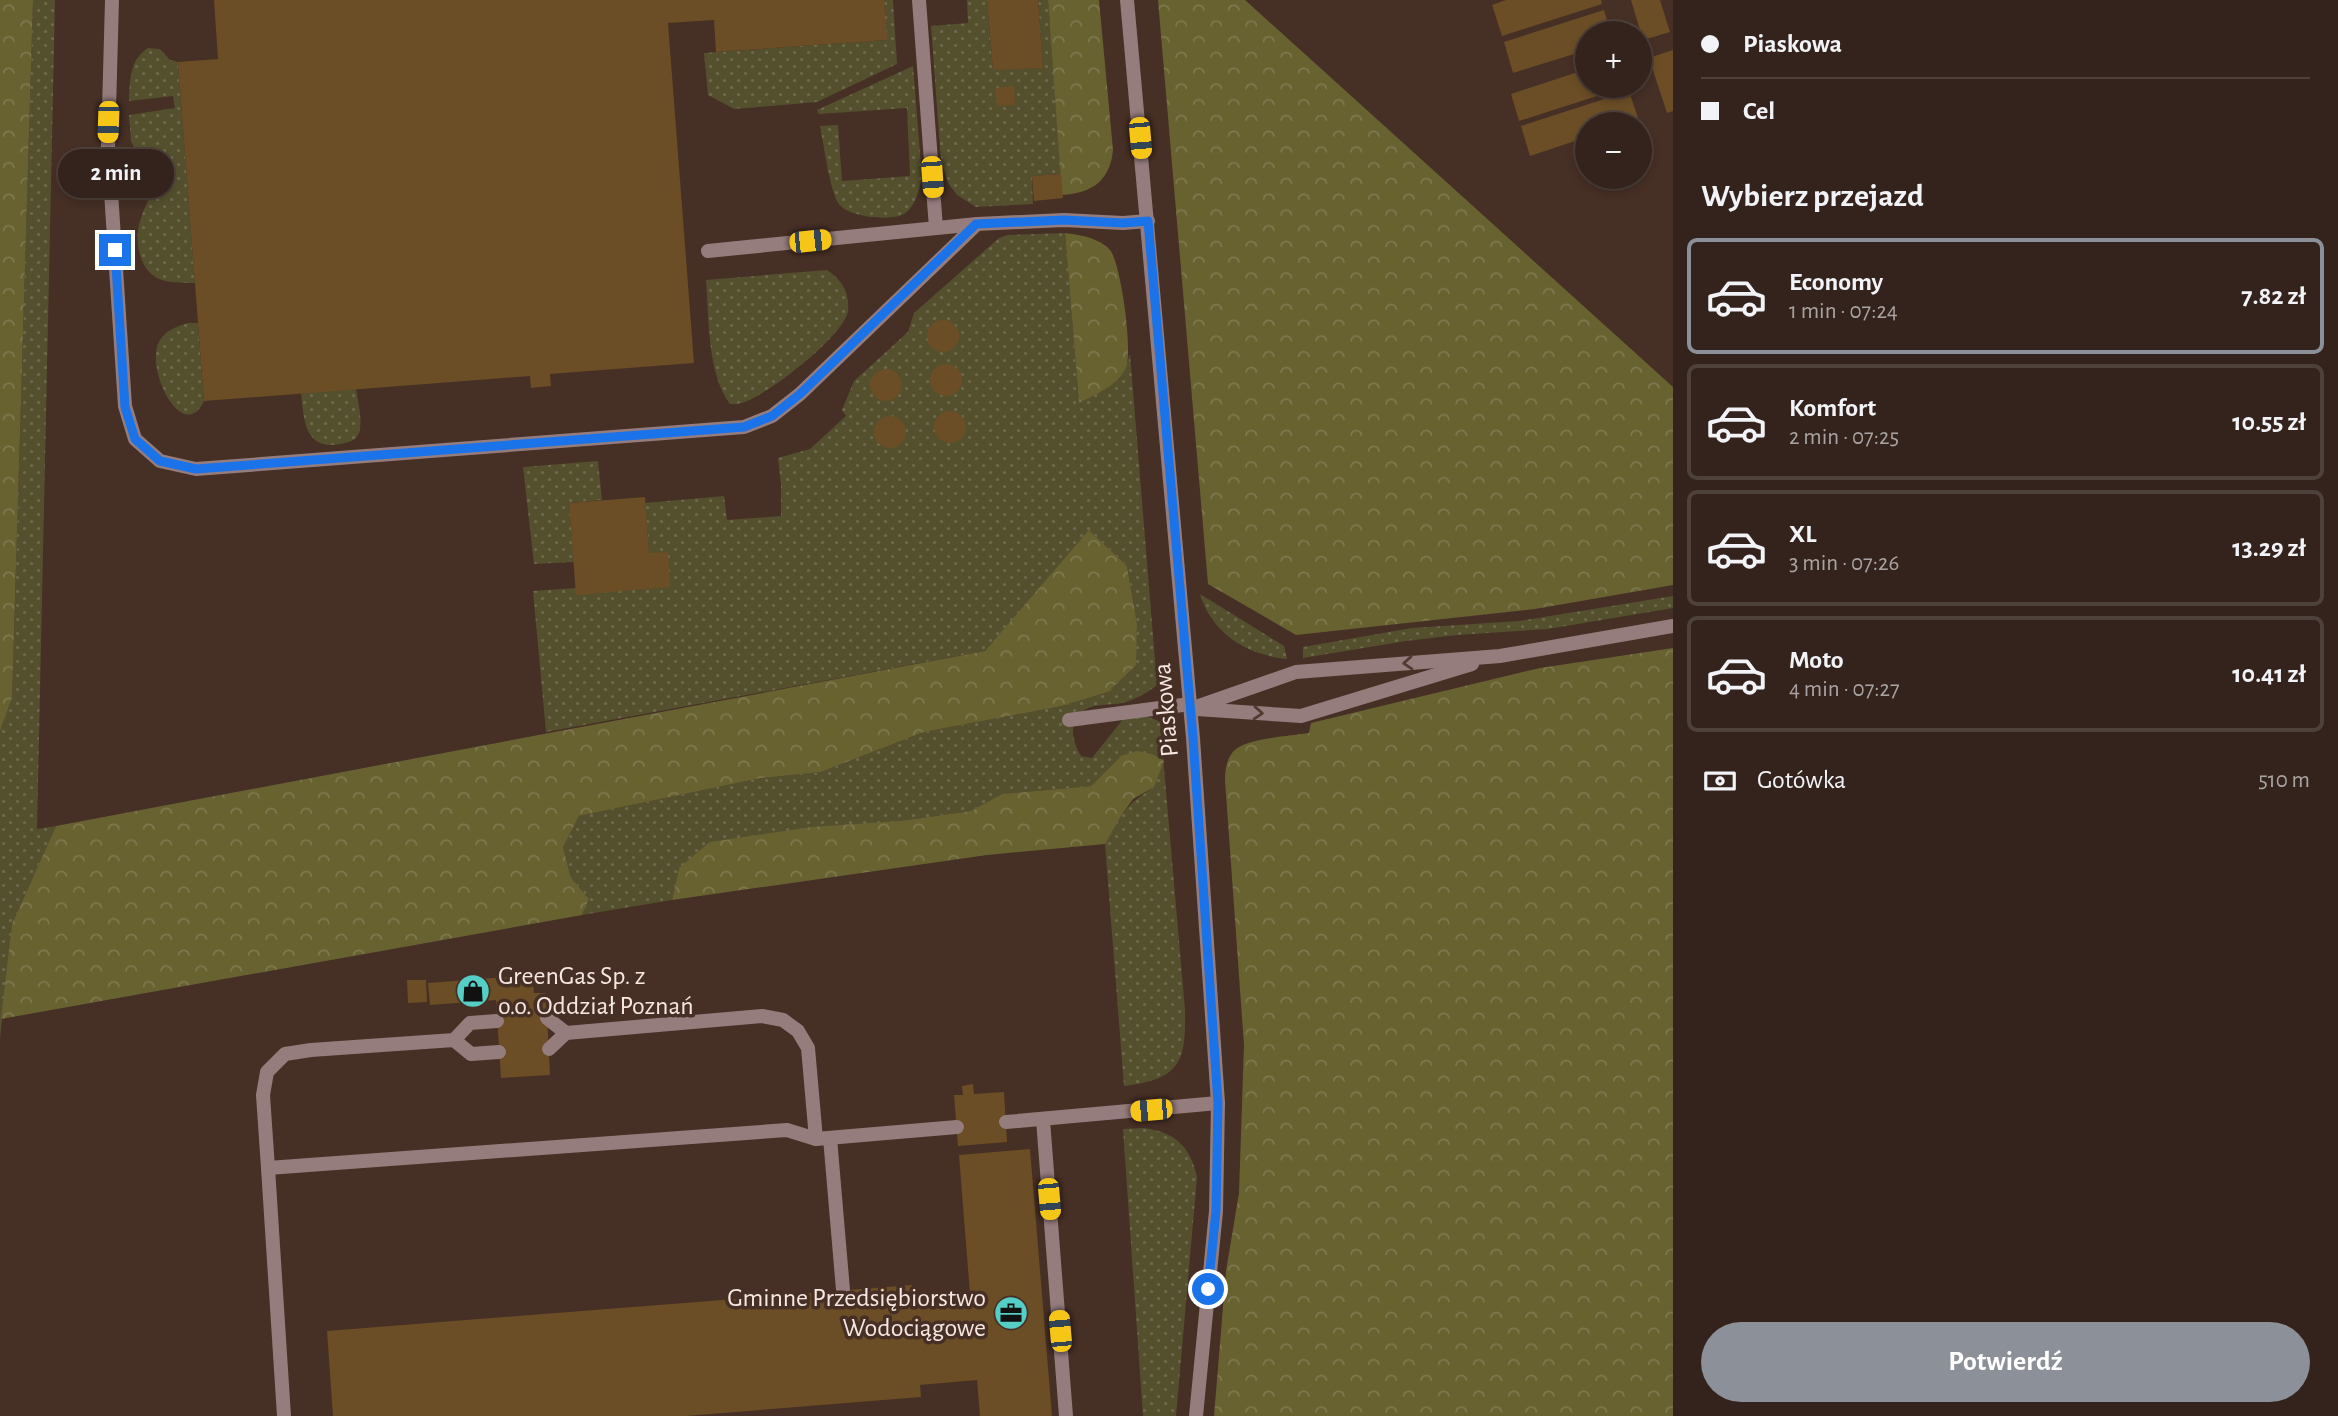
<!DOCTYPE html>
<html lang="pl">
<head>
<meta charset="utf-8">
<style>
	body { margin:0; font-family:"Alegreya Sans",sans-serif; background:#3c2b25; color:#f1f3f6; height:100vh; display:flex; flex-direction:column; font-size:26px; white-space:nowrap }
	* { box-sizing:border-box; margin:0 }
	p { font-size:23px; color:#a9a4a3 }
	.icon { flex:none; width:38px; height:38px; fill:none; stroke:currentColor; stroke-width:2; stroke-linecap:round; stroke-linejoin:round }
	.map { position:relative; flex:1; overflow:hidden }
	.panel { display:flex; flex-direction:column; background:#34231c; width:665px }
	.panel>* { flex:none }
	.guide { display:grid; align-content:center; height:154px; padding:0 28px; background:#34231c }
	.tools { position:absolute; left:1575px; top:21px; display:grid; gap:14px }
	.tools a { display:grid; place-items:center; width:77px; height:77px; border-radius:50%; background:#34231c; box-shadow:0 4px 10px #0003,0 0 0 2px #4e403b; font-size:35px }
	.end { position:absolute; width:32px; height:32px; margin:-16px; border:9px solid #1a73e8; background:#fff; box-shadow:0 0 0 4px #fff }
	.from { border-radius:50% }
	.bubble { position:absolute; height:49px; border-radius:24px; background:#34231c; box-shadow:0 4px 10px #0003,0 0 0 2px #4e403b; font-size:23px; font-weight:700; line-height:49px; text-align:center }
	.car { position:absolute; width:21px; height:42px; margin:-21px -10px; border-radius:9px; box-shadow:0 0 5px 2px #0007; background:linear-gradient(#f5c518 24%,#345 0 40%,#f5c518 0 76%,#345 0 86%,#f5c518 0) }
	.guide b { display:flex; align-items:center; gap:24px; height:66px; font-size:26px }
	.guide b+b { border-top:2px solid #4e403b }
	.guide i { width:18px; height:18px; background:#f1f3f6 }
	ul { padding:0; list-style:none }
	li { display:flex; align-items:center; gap:21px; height:116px; margin:0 14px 10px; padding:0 14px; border:4px solid #4e403b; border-radius:10px }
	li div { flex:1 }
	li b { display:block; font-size:26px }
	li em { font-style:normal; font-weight:700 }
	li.on { border-color:#8c9099 }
	li>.icon { width:63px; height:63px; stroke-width:1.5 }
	h2 { padding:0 28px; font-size:32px; line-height:84px }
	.pay { display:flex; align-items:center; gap:18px; height:77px; padding:0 28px; font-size:26px }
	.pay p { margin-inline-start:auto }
	.primary-button { display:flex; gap:14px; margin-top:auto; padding:14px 28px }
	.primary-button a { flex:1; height:80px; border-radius:42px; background:#8c9099; color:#fff; font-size:28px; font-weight:700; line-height:80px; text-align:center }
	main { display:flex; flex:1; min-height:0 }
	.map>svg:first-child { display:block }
	.grass { fill:url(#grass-dots) }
	.forest { fill:url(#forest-crowns) }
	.building { fill:#6b4e25 }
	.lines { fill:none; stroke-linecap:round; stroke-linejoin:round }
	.service { stroke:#957c7d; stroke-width:14 }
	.minor { stroke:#957c7d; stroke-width:14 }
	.tertiary { stroke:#957c7d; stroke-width:14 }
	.oneway { stroke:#523b32 }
	.route { stroke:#1a73e8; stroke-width:9 }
	.labels { text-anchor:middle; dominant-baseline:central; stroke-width:7; stroke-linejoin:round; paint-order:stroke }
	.street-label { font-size:26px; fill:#f6e7e1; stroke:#462f25 }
	.poi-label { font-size:26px; fill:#f6e7e1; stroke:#462f25; text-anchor:start }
</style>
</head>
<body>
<main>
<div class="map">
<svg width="1673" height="1416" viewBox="0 0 1673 1416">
	<defs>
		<pattern id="grass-dots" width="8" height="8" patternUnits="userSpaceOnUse" patternTransform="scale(1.75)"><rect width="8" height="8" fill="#54502e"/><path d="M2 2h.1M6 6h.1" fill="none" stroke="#6d694c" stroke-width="1.8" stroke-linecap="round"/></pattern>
		<pattern id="forest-crowns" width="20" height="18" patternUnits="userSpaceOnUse" patternTransform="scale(1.75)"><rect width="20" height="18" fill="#686231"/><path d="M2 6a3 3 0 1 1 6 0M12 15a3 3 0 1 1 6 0" fill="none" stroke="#7e784f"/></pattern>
	</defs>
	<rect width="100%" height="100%" fill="#462f25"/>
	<g class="grass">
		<polygon points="33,0 55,0 37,829 56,826 12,924 0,1039 0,731 12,698"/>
		<polygon points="884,0 893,0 897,64 817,102 734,109 708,95 704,53 886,40"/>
		<polygon points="967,0 987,0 993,69 1043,68 1038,0 1048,0 1061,174 1032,176 1033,204 976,207 957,195 948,183 941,161 931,26 968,23"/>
		<path d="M 148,48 L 160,49 L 170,60 L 178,62 L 195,283 C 184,283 172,283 162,280 C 141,274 134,244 139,225 C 142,212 149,200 153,189 L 131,141 L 129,115 L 175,108 L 173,96 L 129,101 C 130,81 129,60 148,48 Z"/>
		<path d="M 913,66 L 922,178 C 919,190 915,209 902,215 C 887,221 844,217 837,201 C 829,184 824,146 820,126 L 838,125 L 842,181 L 910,176 L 907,108 L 819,114 L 817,110 Z"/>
		<path d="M 1065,233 L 1079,402 C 1105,391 1122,382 1130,354 L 1157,685 C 1147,693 1135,700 1122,703 C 1113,705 1103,704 1094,706 C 1067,713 1070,737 1081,756 L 1092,758 L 1124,718 C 1138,715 1147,715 1160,722 L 1185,1010 C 1186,1063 1180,1079 1124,1086 L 1105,844 C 1121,815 1125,805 1154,787 L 1121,756 L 1091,786 L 1002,794 L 971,811 L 900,821 L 679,868 L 672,900 L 582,915 L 589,899 L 571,878 L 563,847 L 579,816 L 761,778 L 821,772 L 924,732 L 1062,706 L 1108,692 L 1135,665 L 1137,624 L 1127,566 L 1090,531 L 985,651 L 546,732 L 533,591 L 576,588 L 649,553 L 645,503 L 724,496 L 727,520 L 781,516 L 781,484 L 778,458 L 810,449 L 846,416 L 842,410 L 854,381 L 908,332 L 914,313 L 999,238 L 1008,235 Z"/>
		<path d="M 827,270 C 841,279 850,292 848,311 C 844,336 766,397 741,403 C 741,404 731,404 730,404 C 707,374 709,316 706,280 Z"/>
		<path d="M 188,323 L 198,323 L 204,401 C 183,446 143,367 160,340 C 166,330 178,326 188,323 Z"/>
		<path d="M 356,389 C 358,402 363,421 359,433 C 356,441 349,442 341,444 C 304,451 304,420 301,393 Z"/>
		<polygon points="598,461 602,500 569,503 574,562 534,564 523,467"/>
		<path d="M 1200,594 L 1284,646 L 1287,659 C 1247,655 1212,634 1200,594 Z"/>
		<polygon points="1673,596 1673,608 1548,629 1457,635 1406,641 1303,658 1303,647 1412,628 1519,621"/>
		<path d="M 1143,1128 C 1175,1132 1190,1146 1197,1177 L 1176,1416 L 1143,1416 L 1123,1129 Z"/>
	</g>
	<g class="forest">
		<polygon points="0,0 33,0 12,698 0,731"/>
		<path d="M 1048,0 L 1099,0 L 1113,150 C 1110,181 1092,193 1062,195 Z"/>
		<polygon points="1158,0 1245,0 1673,387 1673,585 1535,609 1296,635 1208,584"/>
		<path d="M 1065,233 C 1080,235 1100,238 1110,250 C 1121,263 1133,352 1126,367 C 1118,386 1096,394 1079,403 Z"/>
		<polygon points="1089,530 1127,566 1137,624 1136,665 1108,692 1062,706 924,732 821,772 761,778 579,816 563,847 571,878 589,899 582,915 1,1019 12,924 56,826 985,651"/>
		<path d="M 1673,648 L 1673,1416 L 1214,1416 L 1226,1271 L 1239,1193 L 1244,1045 L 1225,780 C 1225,769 1227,756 1236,749 C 1251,738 1290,736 1309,733 L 1311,723 L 1540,668 Z"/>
		<polygon points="1137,751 1152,754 1164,761 1154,787 1133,799 1121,816 1105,844 987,855 672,900 679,868 710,842 812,827 900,821 971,811 1002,794 1091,786 1121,756"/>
	</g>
	<g class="building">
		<polygon points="214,0 884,0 887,40 716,52 714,20 668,23 694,363 550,374 551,386 531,388 530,376 204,401 178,62 218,59"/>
		<polygon points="987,0 1038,0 1043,68 993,70"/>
		<polygon points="1506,0 1601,0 1602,4 1502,36 1492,5"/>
		<polygon points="1631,0 1660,0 1670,32 1643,40"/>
		<polygon points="1604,10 1611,33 1587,33 1587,50 1513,73 1504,42"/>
		<polygon points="1673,50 1673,111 1667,113 1649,58"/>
		<polygon points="1587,69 1587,86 1628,86 1519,121 1511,94"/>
		<polygon points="1014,86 1015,105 997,106 995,88"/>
		<polygon points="1629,91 1639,121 1628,124 1587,124 1587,137 1530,156 1521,126"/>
		<polygon points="1061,174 1063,198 1034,201 1032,176"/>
		<circle cx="943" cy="336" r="16"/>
		<circle cx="946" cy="380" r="16"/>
		<circle cx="886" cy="385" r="16"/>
		<circle cx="950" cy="427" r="16"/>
		<circle cx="890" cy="432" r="16"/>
		<polygon points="645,497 649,553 668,552 670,587 576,595 569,503"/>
		<polygon points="532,975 534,993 546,993 550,1075 501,1078 496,1000 430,1005 428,983"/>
		<polygon points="407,980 426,980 427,1002 408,1003"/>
		<polygon points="973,1084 974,1094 1004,1092 1007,1142 958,1146 954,1095 963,1095 962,1086"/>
		<polygon points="1030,1149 1052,1416 980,1416 977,1380 920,1385 921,1397 686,1416 333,1416 327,1331 912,1285 913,1298 970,1294 959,1155"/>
	</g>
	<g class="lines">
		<g class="service">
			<polyline points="112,0 108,146 125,406 135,439 160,461 196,469 744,427 772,416 800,394 977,224"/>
			<polyline points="919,0 936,228"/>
			<polyline points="708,251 977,224 1064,220 1123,223 1148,221"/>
			<polyline points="1069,720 1190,704"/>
			<polyline points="547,1018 566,1033 762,1016 783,1020 798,1031 808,1048 816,1139"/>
			<polyline points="454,1040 471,1054 499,1052"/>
			<polyline points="549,1049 566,1033"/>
			<polyline points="1043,1120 1066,1416"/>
			<polyline points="1006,1122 1218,1103"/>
			<polyline points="830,1138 843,1290"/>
			<polyline points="268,1168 263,1095 267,1072 285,1054 311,1050 454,1040 470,1023 497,1021"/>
			<polyline points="284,1416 268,1168 787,1130 816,1139 957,1127"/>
		</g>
		<polyline class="minor" points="1127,0 1193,738 1218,1103 1216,1211 1196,1416"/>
		<g class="tertiary">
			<polyline points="1190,709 1296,672 1500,656 1673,626"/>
			<polyline points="1196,709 1301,716 1472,664"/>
		</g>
	</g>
	<defs><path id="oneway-chevron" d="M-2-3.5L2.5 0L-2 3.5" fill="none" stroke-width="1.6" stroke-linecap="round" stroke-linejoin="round" transform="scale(1.75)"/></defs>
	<g class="oneway">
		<use href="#oneway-chevron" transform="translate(1408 663) rotate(176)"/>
		<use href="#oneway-chevron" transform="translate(1258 713) rotate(4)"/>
	</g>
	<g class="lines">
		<polyline class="route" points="115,250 125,407 135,439 160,461 196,469 744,427 772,416 800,394 976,224 1064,220 1123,223 1148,221 1193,738 1218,1103 1216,1211 1208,1289"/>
	</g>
	<defs>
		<g id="shop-disc" transform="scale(1.75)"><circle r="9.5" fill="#55cec5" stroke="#462f25"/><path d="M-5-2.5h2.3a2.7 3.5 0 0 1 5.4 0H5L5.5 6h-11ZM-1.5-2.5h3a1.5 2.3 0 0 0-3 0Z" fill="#111"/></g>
		<g id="office-disc" transform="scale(1.75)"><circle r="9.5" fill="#55cec5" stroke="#462f25"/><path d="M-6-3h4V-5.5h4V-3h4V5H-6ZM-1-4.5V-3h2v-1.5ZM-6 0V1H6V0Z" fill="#111"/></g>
	</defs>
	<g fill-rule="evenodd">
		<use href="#shop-disc" x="473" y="991"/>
		<use href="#office-disc" x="1011" y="1313"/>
	</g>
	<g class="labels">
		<g class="street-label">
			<text transform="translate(1166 710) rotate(-95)">Piaskowa</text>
		</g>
		<g class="poi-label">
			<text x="498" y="976">GreenGas Sp. z<tspan x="498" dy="30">o.o. Oddział Poznań</tspan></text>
			<text x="986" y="1298" text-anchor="end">Gminne Przedsiębiorstwo<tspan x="986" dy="30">Wodociągowe</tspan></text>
		</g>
	</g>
</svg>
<div class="tools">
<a>+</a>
<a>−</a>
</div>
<i class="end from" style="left:1208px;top:1289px"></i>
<i class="end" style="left:115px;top:250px"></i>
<div class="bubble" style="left:58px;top:149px;width:116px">2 min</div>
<i class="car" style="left:108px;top:122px;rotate:182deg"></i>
<i class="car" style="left:1140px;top:138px;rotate:175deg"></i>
<i class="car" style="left:932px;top:177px;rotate:176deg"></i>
<i class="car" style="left:810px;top:241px;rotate:84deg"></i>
<i class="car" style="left:1151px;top:1110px;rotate:265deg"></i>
<i class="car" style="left:1049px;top:1199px;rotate:175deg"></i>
<i class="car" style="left:1060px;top:1331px;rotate:355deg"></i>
</div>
<section class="panel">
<div class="guide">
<b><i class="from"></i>Piaskowa</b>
<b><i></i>Cel</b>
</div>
<h2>Wybierz przejazd</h2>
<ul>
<li class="on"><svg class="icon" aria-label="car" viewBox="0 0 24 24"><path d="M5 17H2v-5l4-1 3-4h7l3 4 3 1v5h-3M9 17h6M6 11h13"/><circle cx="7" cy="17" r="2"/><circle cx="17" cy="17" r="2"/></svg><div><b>Economy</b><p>1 min · 07:24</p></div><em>7.82 zł</em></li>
<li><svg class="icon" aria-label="car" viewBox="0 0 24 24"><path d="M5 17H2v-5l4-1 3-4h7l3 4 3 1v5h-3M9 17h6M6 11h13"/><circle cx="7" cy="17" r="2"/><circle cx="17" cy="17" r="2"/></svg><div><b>Komfort</b><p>2 min · 07:25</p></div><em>10.55 zł</em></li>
<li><svg class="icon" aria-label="car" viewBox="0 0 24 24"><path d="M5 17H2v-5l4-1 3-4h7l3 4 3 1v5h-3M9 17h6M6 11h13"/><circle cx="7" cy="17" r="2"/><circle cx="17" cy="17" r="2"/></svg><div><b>XL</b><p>3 min · 07:26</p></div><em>13.29 zł</em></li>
<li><svg class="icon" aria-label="car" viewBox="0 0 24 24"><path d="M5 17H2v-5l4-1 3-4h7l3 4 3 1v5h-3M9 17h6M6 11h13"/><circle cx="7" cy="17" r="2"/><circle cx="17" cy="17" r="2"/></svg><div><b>Moto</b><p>4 min · 07:27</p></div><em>10.41 zł</em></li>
</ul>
<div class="pay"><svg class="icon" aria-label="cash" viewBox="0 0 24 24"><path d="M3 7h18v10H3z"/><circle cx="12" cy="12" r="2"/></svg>Gotówka<p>510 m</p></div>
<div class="primary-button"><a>Potwierdź</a></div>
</section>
</main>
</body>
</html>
